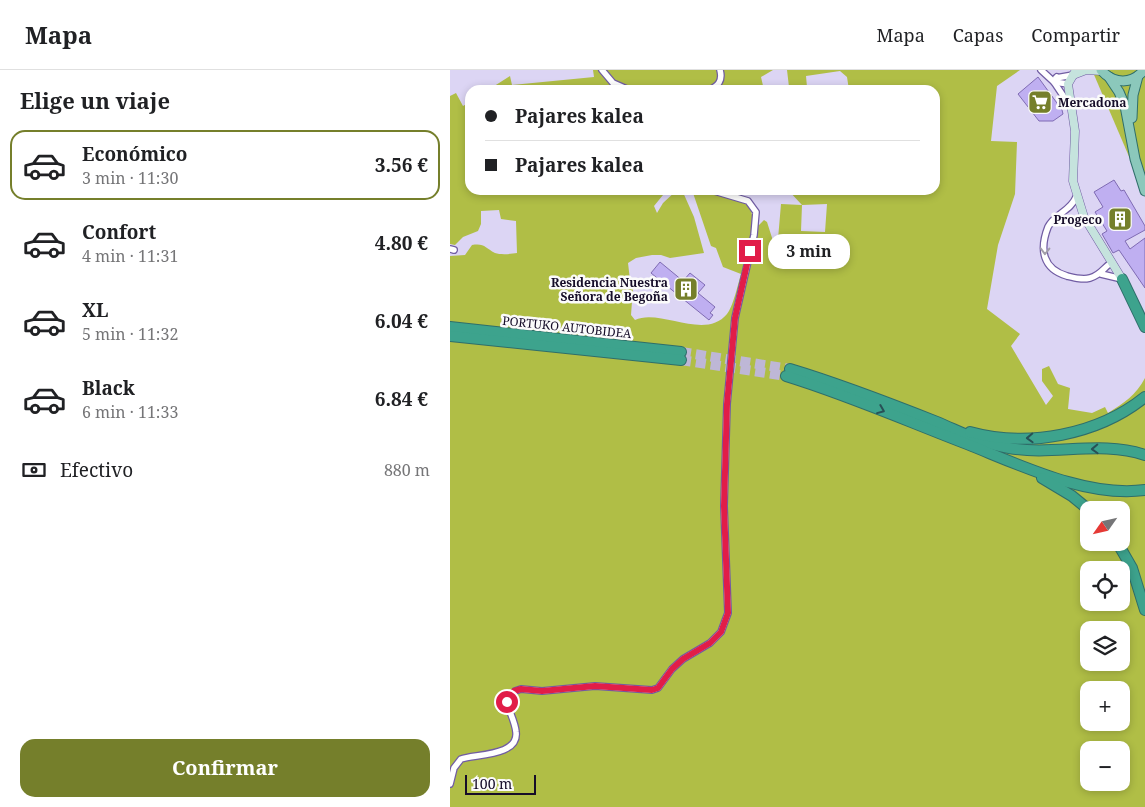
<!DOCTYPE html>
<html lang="es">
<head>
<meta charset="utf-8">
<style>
	body { margin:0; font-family:"Noto Serif",serif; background:#f2f2f2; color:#202124; height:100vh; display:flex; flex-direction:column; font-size:19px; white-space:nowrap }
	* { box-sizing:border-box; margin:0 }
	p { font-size:16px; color:#757577 }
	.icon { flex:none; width:28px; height:28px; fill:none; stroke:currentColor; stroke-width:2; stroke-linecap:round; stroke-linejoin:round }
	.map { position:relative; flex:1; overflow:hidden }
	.panel { display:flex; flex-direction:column; background:#fff; width:450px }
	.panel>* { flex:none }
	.banner { position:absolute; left:15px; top:15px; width:475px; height:110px; border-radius:15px; box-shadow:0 2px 8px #0003; display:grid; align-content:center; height:110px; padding:0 20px; background:#fff }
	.needle { width:32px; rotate:236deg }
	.controls { position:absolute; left:630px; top:431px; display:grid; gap:10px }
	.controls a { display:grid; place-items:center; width:50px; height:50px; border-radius:10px; background:#fff; box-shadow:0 2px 8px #0003; font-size:25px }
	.scale { position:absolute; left:15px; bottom:12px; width:71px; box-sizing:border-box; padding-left:5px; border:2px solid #160d29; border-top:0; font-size:14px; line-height:18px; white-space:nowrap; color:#160d29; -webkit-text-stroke:4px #fbfbfb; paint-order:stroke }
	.end { position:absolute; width:22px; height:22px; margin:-11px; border:6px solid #e11d48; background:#fff; box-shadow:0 0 0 2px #fff }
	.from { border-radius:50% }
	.bubble { position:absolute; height:35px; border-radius:15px; background:#fff; box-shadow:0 2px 8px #0003; font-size:16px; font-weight:700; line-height:35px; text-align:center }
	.banner b { display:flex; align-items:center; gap:18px; height:48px; font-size:19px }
	.banner b+b { border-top:1px solid #e0e0e0 }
	.banner i { width:12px; height:12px; background:#202124 }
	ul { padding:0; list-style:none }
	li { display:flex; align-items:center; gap:15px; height:70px; margin:0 10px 8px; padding:0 10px; border:2px solid transparent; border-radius:15px }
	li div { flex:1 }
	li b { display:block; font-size:19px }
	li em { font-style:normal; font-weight:700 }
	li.selected { border-color:#757f2b }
	li>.icon { width:45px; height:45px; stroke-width:1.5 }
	h2 { padding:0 20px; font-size:22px; line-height:60px }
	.pay { display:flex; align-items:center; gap:12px; height:55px; padding:0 20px; font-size:19px }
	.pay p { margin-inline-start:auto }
	.action { display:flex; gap:10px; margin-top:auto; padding:10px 20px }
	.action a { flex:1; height:58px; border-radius:15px; background:#757f2b; color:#fff; font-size:20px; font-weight:700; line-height:58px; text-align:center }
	header { display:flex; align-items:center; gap:30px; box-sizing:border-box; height:70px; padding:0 25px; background:#fff; border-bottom:1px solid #e0e0e0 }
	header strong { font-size:24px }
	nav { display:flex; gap:28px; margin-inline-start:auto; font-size:18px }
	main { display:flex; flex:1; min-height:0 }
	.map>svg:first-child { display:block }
	.green { fill:#b0be46; fill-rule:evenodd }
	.building { fill:#bfaff1; stroke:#7f6bb3 }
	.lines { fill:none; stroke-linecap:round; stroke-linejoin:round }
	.highway-tunnel { stroke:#beb7d6; stroke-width:10; stroke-dasharray:10 5; stroke-linecap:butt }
	.street-casing { stroke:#715da3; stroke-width:8 }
	.secondary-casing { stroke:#715da3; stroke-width:9 }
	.primary-casing { stroke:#2f6e6a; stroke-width:11 }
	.highway-casing { stroke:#2f6e6a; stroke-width:12 }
	.street { stroke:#fff; stroke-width:5.5 }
	.secondary { stroke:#c5e3dd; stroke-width:8 }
	.primary { stroke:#8bc8bb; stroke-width:9 }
	.highway { stroke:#3da38d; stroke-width:10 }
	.oneway { stroke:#a29ea9 }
	.oneway2 { stroke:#285056 }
	.route { stroke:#e11d48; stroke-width:6 }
	.labels { text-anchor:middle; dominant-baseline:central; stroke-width:5; stroke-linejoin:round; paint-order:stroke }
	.poi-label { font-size:12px; font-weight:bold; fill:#160d29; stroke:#fbfbfb; text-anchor:end }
	.street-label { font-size:12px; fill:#160d29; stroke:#fbfbfb }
</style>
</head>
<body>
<header>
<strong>Mapa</strong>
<nav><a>Mapa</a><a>Capas</a><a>Compartir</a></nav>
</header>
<main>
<section class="panel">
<h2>Elige un viaje</h2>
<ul>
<li class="selected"><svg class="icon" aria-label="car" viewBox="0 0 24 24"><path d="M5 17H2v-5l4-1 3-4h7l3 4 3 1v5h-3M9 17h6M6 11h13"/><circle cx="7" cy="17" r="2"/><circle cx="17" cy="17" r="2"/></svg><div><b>Económico</b><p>3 min · 11:30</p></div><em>3.56 €</em></li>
<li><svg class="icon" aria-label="car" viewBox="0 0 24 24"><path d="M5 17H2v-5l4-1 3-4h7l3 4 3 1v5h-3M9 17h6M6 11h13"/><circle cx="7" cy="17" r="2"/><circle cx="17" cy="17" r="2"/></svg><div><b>Confort</b><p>4 min · 11:31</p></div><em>4.80 €</em></li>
<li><svg class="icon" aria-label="car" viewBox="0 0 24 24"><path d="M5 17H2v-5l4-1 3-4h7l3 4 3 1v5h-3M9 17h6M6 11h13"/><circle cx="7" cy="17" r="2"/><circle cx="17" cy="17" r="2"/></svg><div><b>XL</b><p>5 min · 11:32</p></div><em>6.04 €</em></li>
<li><svg class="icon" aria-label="car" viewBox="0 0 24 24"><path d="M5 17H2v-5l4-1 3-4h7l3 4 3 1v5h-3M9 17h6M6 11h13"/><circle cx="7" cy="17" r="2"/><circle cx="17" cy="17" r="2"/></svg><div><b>Black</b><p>6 min · 11:33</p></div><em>6.84 €</em></li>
</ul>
<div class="pay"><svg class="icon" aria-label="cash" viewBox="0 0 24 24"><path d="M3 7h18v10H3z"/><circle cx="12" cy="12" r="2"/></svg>Efectivo<p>880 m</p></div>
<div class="action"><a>Confirmar</a></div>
</section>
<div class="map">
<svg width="695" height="737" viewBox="0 0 695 737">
	<rect width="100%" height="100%" fill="#dcd5f4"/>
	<g class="green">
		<polygon points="143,0 323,0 311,7 314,20 38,20 60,6 62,15 144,7"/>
		<path d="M 337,0 L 570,0 L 547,16 L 541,71 L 567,72 L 565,124 L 548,175 L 537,239 L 570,264 L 561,276 L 596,335 L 603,326 L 592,311 L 592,299 L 599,296 L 608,314 L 620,318 L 618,339 L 642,343 L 655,337 L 658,343 C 674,333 686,325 695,308 L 695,737 L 0,737 L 0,186 L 15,185 L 22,175 C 35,173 35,178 45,183 C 51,185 61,184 67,183 L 66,151 L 51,149 L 49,140 L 31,141 L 31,154 L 28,161 L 13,167 L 5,175 L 0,174 L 0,26 L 6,23 L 13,36 L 20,32 L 20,120 L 212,120 L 213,125 L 204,136 L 207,143 L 213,133 L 227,120 L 232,120 L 244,147 L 254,183 L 220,188 L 211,185 L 202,185 L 186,188 L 178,193 L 180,210 L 183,218 L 181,245 L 185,250 C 210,238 255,271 277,244 C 283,237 288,214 291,204 L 273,197 L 266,178 L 261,176 L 242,120 C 253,120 292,128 299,136 C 302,141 302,146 303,151 L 309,155 L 314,150 L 317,152 L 324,174 L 328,169 L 331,134 L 352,135 L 338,120 L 485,120 L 485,20 L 399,20 L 397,7 L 390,1 L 356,6 L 357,17 L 368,16 L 369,20 L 347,20 L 346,16 L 339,17 ZM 377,134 L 375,162 L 351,161 L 352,135 ZM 639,440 L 671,440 L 671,472 L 639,472 ZM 639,500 L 671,500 L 671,532 L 639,532 ZM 639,560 L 671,560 L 671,592 L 639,592 ZM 639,620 L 671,620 L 671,652 L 639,652 ZM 639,680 L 671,680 L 671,712 L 639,712 Z"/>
		<polygon points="642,0 695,0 695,124"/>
	</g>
	<g class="building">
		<polygon points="588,7 612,40 613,44 603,51 589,51 568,24"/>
		<polygon points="664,110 671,121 674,120 695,156 695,160 675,171 680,179 695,168 695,218 669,180 663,183 652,164 657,161 645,142 653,137 644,122"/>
		<polygon points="210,192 233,211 240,203 255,215 248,223 265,237 260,243 263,245 259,250 201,203"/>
	</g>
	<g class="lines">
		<g class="highway-tunnel">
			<polyline points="231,282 340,299"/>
			<polyline points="231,290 336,306"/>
		</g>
		<g class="street-casing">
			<g id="street">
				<polyline points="152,0 163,13 179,20"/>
				<polyline points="591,0 604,12 618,14"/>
				<polyline points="607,7 604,12 620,36"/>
				<polyline points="606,8 623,5"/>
				<path d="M 259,20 C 268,16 273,11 270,0"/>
				<path d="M 626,127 C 621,141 604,144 598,157 C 589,180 593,199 617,206 C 625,208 632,210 640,208 C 651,205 653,198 661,193"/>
				<polyline points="0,179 4,180"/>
				<polyline points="651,204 672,209"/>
				<path d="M 0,714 L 4,698 L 11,689 C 26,684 69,686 66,662 C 65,651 59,642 57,632 L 65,621 L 71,619 L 92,621 L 145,616 L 202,620 L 208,618 L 222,599 L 233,589 L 260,573 L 271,562 L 278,543 L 274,436 L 277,334 L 285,248 L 304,165 L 306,142 L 298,131 L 261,120"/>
			</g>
		</g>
		<g class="secondary-casing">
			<g id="secondary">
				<polyline points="626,0 618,14 625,61 623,111 634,147 672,209"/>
				<polyline points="623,5 636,0 652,1"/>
			</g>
		</g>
		<g class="primary-casing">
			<g id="primary">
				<path d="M 651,0 C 663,14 682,15 694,0"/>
				<polyline points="659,7 669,22 675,36 685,89 695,121"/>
				<polyline points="682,48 683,25 688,6"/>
			</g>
		</g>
		<g class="highway-casing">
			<g id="highway">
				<polyline points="672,209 695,257"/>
				<polyline points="0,257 231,282"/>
				<polyline points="0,266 231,290"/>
				<path d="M 340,299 C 390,314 439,333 487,352 C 511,362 533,374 559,378 C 604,386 651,370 695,385"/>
				<path d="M 336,306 C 398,325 457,351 517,374 C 570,395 637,428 695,420"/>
				<path d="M 520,362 C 578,378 648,365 695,327"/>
				<polyline points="592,408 622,426 639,440"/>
				<polyline points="667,472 682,498 695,540"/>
			</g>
		</g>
		<use href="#street" class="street"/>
		<use href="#secondary" class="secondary"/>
		<use href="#primary" class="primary"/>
		<use href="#highway" class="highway"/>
	</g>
	<defs><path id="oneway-chevron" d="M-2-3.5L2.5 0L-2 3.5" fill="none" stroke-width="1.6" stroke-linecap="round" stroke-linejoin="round" transform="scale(1.25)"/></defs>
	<use class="oneway" href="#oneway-chevron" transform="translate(595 181) rotate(91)"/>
	<g class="oneway2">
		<use href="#oneway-chevron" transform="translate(431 340) rotate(22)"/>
		<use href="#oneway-chevron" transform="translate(580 368) rotate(178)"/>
		<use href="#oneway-chevron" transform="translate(645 379) rotate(178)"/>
	</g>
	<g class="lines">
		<polyline class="route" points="57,632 64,621 71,619 92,621 145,616 202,620 208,618 222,599 233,589 260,573 271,562 278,543 274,436 277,334 285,248 300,181"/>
	</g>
	<defs>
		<g id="supermarket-square" transform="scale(1.25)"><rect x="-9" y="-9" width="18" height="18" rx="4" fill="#757f2b" stroke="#fbfbfb"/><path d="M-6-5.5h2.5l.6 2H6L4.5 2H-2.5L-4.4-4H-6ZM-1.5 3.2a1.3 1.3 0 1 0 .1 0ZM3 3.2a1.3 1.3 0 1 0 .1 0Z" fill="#fff"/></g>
		<g id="building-square" transform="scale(1.25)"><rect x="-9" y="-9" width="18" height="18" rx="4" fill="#757f2b" stroke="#fbfbfb"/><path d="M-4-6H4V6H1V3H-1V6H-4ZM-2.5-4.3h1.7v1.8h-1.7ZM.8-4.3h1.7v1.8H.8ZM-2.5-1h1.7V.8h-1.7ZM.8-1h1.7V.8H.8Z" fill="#fff"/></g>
	</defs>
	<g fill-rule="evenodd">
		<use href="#supermarket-square" x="590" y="32"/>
		<use href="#building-square" x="670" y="149"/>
		<use href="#building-square" x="236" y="219"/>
	</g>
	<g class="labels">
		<g class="poi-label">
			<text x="608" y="32" text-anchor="start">Mercadona</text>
			<text x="652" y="149">Progeco</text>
			<text x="218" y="212">Residencia Nuestra<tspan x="218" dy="14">Señora de Begoña</tspan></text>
		</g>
		<g class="street-label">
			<text transform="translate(117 257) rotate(6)">PORTUKO AUTOBIDEA</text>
		</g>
	</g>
</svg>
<div class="controls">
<a><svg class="needle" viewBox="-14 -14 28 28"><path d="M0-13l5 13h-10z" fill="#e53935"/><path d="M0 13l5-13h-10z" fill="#757577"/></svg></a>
<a><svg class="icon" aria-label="locate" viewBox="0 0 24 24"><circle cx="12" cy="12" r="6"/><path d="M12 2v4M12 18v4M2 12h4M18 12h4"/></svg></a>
<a><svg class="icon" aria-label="layers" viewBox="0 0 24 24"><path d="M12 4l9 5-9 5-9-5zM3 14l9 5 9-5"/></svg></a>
<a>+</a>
<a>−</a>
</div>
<div class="scale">100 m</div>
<i class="end from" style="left:57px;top:632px"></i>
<i class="end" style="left:300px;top:181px"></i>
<div class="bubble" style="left:318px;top:164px;width:82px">3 min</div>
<div class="banner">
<b><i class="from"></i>Pajares kalea</b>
<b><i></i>Pajares kalea</b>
</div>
</div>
</main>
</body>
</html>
